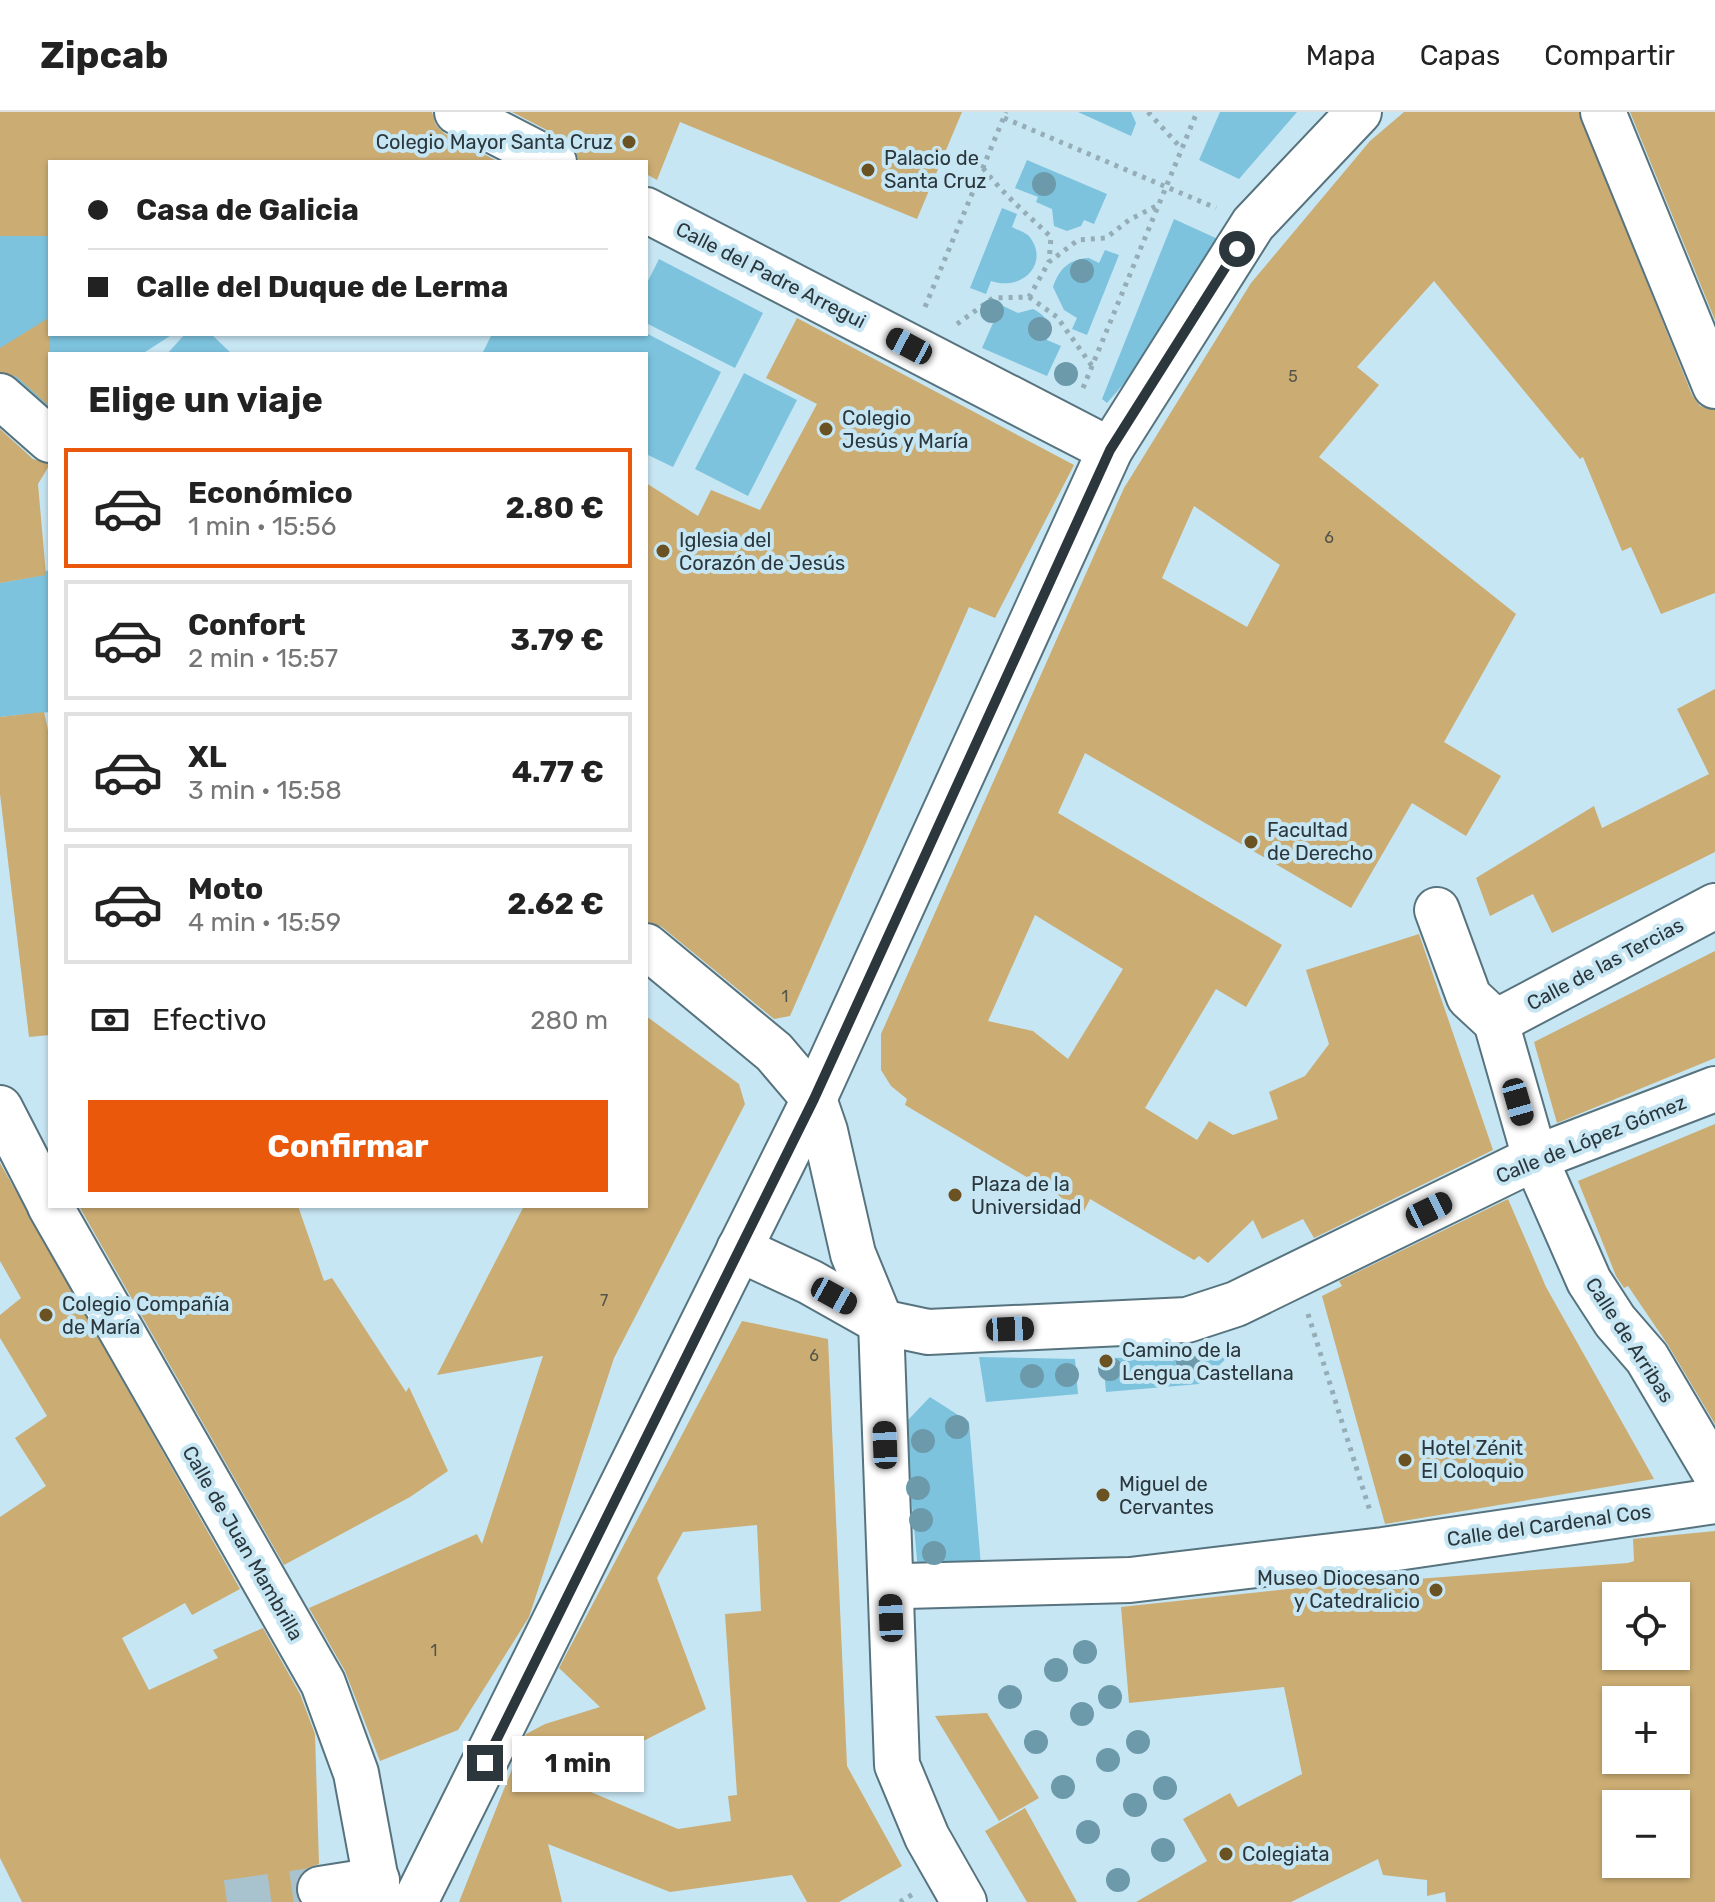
<!DOCTYPE html>
<html lang="es">
<head>
<meta charset="utf-8">
<style>
	body { margin:0; font-family:Rubik,sans-serif; background:#f2f2f2; color:#222; height:100vh; display:flex; flex-direction:column; font-size:30px; white-space:nowrap }
	* { box-sizing:border-box; margin:0 }
	p { font-size:26px; color:#767676 }
	.icon { flex:none; width:44px; height:44px; fill:none; stroke:currentColor; stroke-width:2; stroke-linecap:round; stroke-linejoin:round }
	.map { position:relative; flex:1; overflow:hidden }
	.side { position:absolute; left:48px; top:240px; width:600px; height:856px; display:flex; flex-direction:column; background:#fff; border-radius:0px; box-shadow:0 2px 6px #0004 }
	.side>* { flex:none }
	.hud { position:absolute; left:48px; top:48px; width:600px; height:176px; border-radius:0px; box-shadow:0 2px 6px #0004; display:grid; align-content:center; height:176px; padding:0 40px; background:#fff }
	.buttons { position:absolute; left:1602px; top:1470px; display:grid; gap:16px }
	.buttons a { display:grid; place-items:center; width:88px; height:88px; border-radius:0px; background:#fff; box-shadow:0 2px 6px #0004; font-size:40px }
	.end { position:absolute; width:36px; height:36px; margin:-18px; border:10px solid #2b373c; background:#fff; box-shadow:0 0 0 4px #fff }
	.from { border-radius:50% }
	.bubble { position:absolute; height:56px; border-radius:0px; background:#fff; box-shadow:0 2px 6px #0004; font-size:26px; font-weight:700; line-height:56px; text-align:center }
	.car { position:absolute; width:24px; height:48px; margin:-24px -12px; border-radius:10px; box-shadow:0 0 6px 2px #0007; background:linear-gradient(#222 24%,#8ab4d8 0 40%,#222 0 76%,#8ab4d8 0 86%,#222 0) }
	.hud b { display:flex; align-items:center; gap:28px; height:76px; font-size:30px }
	.hud b+b { border-top:2px solid #e0e0e0 }
	.hud i { width:20px; height:20px; background:#222 }
	ul { padding:0; list-style:none }
	li { display:flex; align-items:center; gap:24px; height:120px; margin:0 16px 12px; padding:0 24px; border:4px solid #e0e0e0; border-radius:0px }
	li div { flex:1 }
	li b { display:block; font-size:30px }
	li em { font-style:normal; font-weight:700 }
	li.on { border-color:#ea580c }
	li>.icon { width:72px; height:72px; stroke-width:1.5 }
	h2 { padding:0 40px; font-size:36px; line-height:96px }
	.pay { display:flex; align-items:center; gap:20px; height:88px; padding:0 40px; font-size:30px }
	.pay p { margin-inline-start:auto }
	.cta { display:flex; gap:16px; margin-top:auto; padding:16px 40px }
	.cta a { flex:1; height:92px; border-radius:0px; background:#ea580c; color:#fff; font-size:32px; font-weight:700; line-height:92px; text-align:center }
	header { display:flex; align-items:center; gap:48px; box-sizing:border-box; height:112px; padding:0 40px; background:#fff; border-bottom:2px solid #e0e0e0 }
	header strong { font-size:38px }
	nav { display:flex; gap:44px; margin-inline-start:auto; font-size:28px }
	.map>svg:first-child { display:block }
	.green { fill:#7dc3de }
	.building { fill:#cbac73; fill-rule:evenodd }
	.lines { fill:none; stroke-linecap:round; stroke-linejoin:round }
	.minor-tunnel { stroke:#a8c3ce; stroke-width:44; stroke-dasharray:44 22; stroke-linecap:butt }
	.minor-casing { stroke:#57737e; stroke-width:48 }
	.path { stroke:#94adb7; stroke-width:5; stroke-dasharray:4 6; stroke-linecap:butt }
	.minor { stroke:#fff; stroke-width:44 }
	.tree { fill:#6c9aab }
	.route { stroke:#2b373c; stroke-width:10 }
	.poi-dot { fill:#6a5222; stroke:#c7e6f3; stroke-width:3 }
	.labels { text-anchor:middle; dominant-baseline:central; stroke-width:8; stroke-linejoin:round; paint-order:stroke }
	.number-label { font-size:16px; fill:#53544a }
	.poi-label { font-size:20px; fill:#2b373c; stroke:#c7e6f3; text-anchor:start }
	.street-label { font-size:20px; fill:#2b373c; stroke:#c7e6f3 }
</style>
</head>
<body>
<header>
<strong>Zipcab</strong>
<nav><a>Mapa</a><a>Capas</a><a>Compartir</a></nav>
</header>
<div class="map">
<svg width="1715" height="1790" viewBox="0 0 1715 1790">
	<rect width="100%" height="100%" fill="#c7e6f3"/>
	<g class="green">
		<polygon points="0,0 50,50 50,222 173,222 142,242 50,242 50,301 0,256"/>
		<polygon points="1078,0 1131,0 1136,11 1131,24"/>
		<polygon points="1220,0 1297,0 1239,67 1199,48"/>
		<polygon points="1027,48 1107,82 1094,112 1084,108 1081,114 1067,119 1054,114 1052,97 1036,90 1038,85 1015,76"/>
		<path d="M 1002,96 L 1017,102 L 1012,115 C 1017,118 1025,120 1029,124 C 1050,150 1024,180 991,169 L 986,182 L 970,176 Z"/>
		<polygon points="1174,107 1220,128 1133,261 1107,291 1102,287"/>
		<path d="M 1105,138 L 1119,143 L 1087,223 L 1072,217 L 1077,206 L 1064,198 L 1053,175 C 1059,157 1069,147 1089,146 L 1099,151 Z"/>
		<polygon points="659,147 763,201 735,256 646,211 646,173"/>
		<path d="M 1001,193 L 1018,201 L 1033,197 C 1047,204 1051,212 1047,228 L 1061,234 L 1047,264 L 982,236 Z"/>
		<polygon points="646,221 721,260 673,355 646,342 646,242 482,242 492,222"/>
		<polygon points="185,222 211,222 232,242 167,242"/>
		<polygon points="744,261 797,288 748,384 695,357"/>
		<polygon points="50,457 50,600 0,605 0,471 38,464"/>
		<polygon points="979,1245 1075,1247 1078,1282 986,1290"/>
		<polygon points="1228,1245 1199,1272 1106,1280 1103,1246"/>
		<polygon points="930,1285 969,1310 981,1454 918,1458 905,1319 908,1308"/>
	</g>
	<g class="building">
		<polygon points="0,0 432,0 436,13 445,22 499,50 50,50 50,124 0,124"/>
		<polygon points="512,0 962,0 917,107 680,10 657,68 646,62 646,50 579,50 575,37 566,28"/>
		<path d="M 1404,0 L 1579,0 L 1692,283 L 1700,294 L 1715,298 L 1715,481 L 1661,502 L 1631,435 L 1622,439 L 1583,345 L 1580,347 L 1434,169 L 1357,255 L 1379,273 L 1319,345 L 1516,502 L 1444,630 L 1501,664 L 1466,724 L 1412,691 L 1351,796 L 1085,641 L 1058,701 L 1282,833 L 1246,895 L 1216,877 L 1145,996 L 1197,1028 L 1209,1009 L 1233,1023 L 1278,1007 L 1269,980 L 1305,964 L 1329,932 L 1306,858 L 1419,822 L 1493,1038 L 1314,1126 L 1303,1107 L 1262,1127 L 1253,1108 L 1208,1151 L 1199,1144 L 1194,1148 L 1090,1087 L 1084,1099 L 905,993 L 907,987 L 891,974 L 881,958 L 881,922 L 1124,376 L 1251,171 L 1370,29 ZM 1194,394 L 1280,453 L 1247,515 L 1162,466 ZM 1035,803 L 1123,857 L 1068,947 L 1033,919 L 988,909 Z"/>
		<polygon points="1630,0 1715,0 1715,208"/>
		<polygon points="50,205 50,295 17,265 0,260 0,236"/>
		<polygon points="797,206 1074,353 995,506 969,495 790,904 774,907 662,815 646,809 646,371 698,404 711,378 760,398 817,292 766,266"/>
		<polygon points="0,317 33,347 50,352 38,372 46,463 0,471"/>
		<polygon points="1715,577 1715,740 1552,821 1533,782 1490,804 1476,766 1594,694 1602,716 1709,662 1677,597"/>
		<polygon points="44,600 50,627 50,923 29,925 0,682 0,605"/>
		<polygon points="1715,839 1715,946 1557,1011 1534,930"/>
		<polygon points="646,904 739,972 745,992 614,1246 529,1505 458,1618 380,1649 345,1559 309,1496 477,1422 482,1432 543,1244 437,1263 524,1094 646,1094"/>
		<polygon points="1715,1012 1715,1312 1668,1233 1628,1174 1624,1176 1616,1164 1578,1069"/>
		<polygon points="0,1051 240,1477 192,1503 185,1491 122,1526 149,1578 218,1546 213,1538 263,1516 300,1582 315,1622 319,1752 305,1757 297,1767 295,1780 299,1790 22,1790 0,1746 0,1405 46,1374 15,1326 47,1304 0,1226 0,1203 21,1186 0,1149"/>
		<polygon points="1508,1087 1546,1175 1654,1367 1385,1412 1322,1184 1342,1174 1339,1169"/>
		<polygon points="79,1094 298,1094 324,1169 332,1166 406,1280 409,1275 448,1359 410,1385 284,1453"/>
		<path d="M 742,1209 L 828,1227 L 847,1654 L 902,1754 L 839,1790 L 807,1790 L 792,1763 L 670,1780 L 548,1732 L 562,1790 L 459,1790 L 526,1622 L 545,1612 L 600,1595 L 559,1556 ZM 757,1413 L 761,1499 L 725,1502 L 737,1683 L 728,1684 L 731,1709 L 678,1717 L 565,1669 L 706,1597 L 657,1466 L 683,1420 Z"/>
		<path d="M 1715,1419 L 1715,1790 L 1446,1790 L 1445,1780 L 1427,1784 L 1427,1768 L 1383,1763 L 1378,1747 L 1291,1790 L 1136,1790 L 1207,1749 L 1183,1707 L 1230,1681 L 1238,1695 L 1302,1662 L 1284,1575 L 1129,1591 L 1121,1495 L 1297,1476 L 1628,1451 L 1634,1449 L 1633,1427 ZM 1616,1484 L 1676,1484 L 1676,1544 L 1616,1544 ZM 1616,1588 L 1676,1588 L 1676,1648 L 1616,1648 ZM 1616,1692 L 1676,1692 L 1676,1752 L 1616,1752 Z"/>
		<polygon points="987,1601 1039,1686 999,1709 935,1604"/>
		<polygon points="1025,1696 1077,1790 1027,1790 985,1719"/>
	</g>
	<g class="lines">
		<polyline class="minor-tunnel" points="227,1790 320,1777"/>
		<g class="minor-casing">
			<g id="minor">
				<polyline points="457,0 554,50"/>
				<polyline points="1603,0 1715,274"/>
				<polyline points="646,98 1110,338"/>
				<polyline points="0,284 50,328"/>
				<polyline points="1437,798 1469,885 1496,910 1535,1046 1589,1169 1615,1209 1647,1246 1715,1361"/>
				<polyline points="646,834 774,940 814,987 825,1019 853,1142 881,1210 897,1653 927,1725 964,1790"/>
				<polyline points="1496,910 1715,794"/>
				<polyline points="0,996 50,1093"/>
				<polyline points="50,1094 323,1571 356,1661 380,1790"/>
				<polyline points="739,1137 810,1170 881,1210 928,1220 1187,1208 1236,1192 1535,1046 1715,977"/>
				<polyline points="905,1474 1130,1468 1383,1438 1715,1389"/>
				<polyline points="320,1777 377,1768"/>
				<polyline points="415,1790 814,987 1110,338 1253,112 1359,0"/>
			</g>
		</g>
		<g class="path">
			<polyline points="1148,0 1182,37"/>
			<polyline points="1004,6 1216,96"/>
			<path d="M 983,56 C 1003,82 1028,103 1051,125 L 1049,150"/>
			<polyline points="1029,185 1057,205 1092,254"/>
			<polyline points="925,195 1006,0"/>
			<polyline points="957,212 993,186 1029,185 1049,150 1078,128 1106,126 1129,108 1160,92"/>
			<polyline points="1083,276 1197,0"/>
			<polyline points="1308,1202 1370,1399"/>
			<polyline points="900,1790 913,1782"/>
		</g>
		<use href="#minor" class="minor"/>
	</g>
	<g class="tree">
		<circle cx="1044" cy="72" r="12"/>
		<circle cx="1082" cy="159" r="12"/>
		<circle cx="992" cy="199" r="12"/>
		<circle cx="1040" cy="217" r="12"/>
		<circle cx="1066" cy="262" r="12"/>
		<circle cx="1188" cy="1249" r="12"/>
		<circle cx="1110" cy="1257" r="12"/>
		<circle cx="1067" cy="1263" r="12"/>
		<circle cx="1032" cy="1264" r="12"/>
		<circle cx="957" cy="1315" r="12"/>
		<circle cx="923" cy="1329" r="12"/>
		<circle cx="918" cy="1376" r="12"/>
		<circle cx="921" cy="1408" r="12"/>
		<circle cx="934" cy="1441" r="12"/>
		<circle cx="1085" cy="1540" r="12"/>
		<circle cx="1056" cy="1558" r="12"/>
		<circle cx="1010" cy="1585" r="12"/>
		<circle cx="1110" cy="1585" r="12"/>
		<circle cx="1082" cy="1602" r="12"/>
		<circle cx="1036" cy="1630" r="12"/>
		<circle cx="1138" cy="1630" r="12"/>
		<circle cx="1108" cy="1648" r="12"/>
		<circle cx="1063" cy="1675" r="12"/>
		<circle cx="1165" cy="1676" r="12"/>
		<circle cx="1135" cy="1693" r="12"/>
		<circle cx="1088" cy="1720" r="12"/>
		<circle cx="1163" cy="1738" r="12"/>
		<circle cx="1118" cy="1768" r="12"/>
	</g>
	<g class="lines">
		<polyline class="route" points="485,1651 814,987 1110,338 1237,137"/>
	</g>
	<g class="poi-dot">
		<circle cx="629" cy="30" r="8"/>
		<circle cx="868" cy="58" r="8"/>
		<circle cx="826" cy="317" r="8"/>
		<circle cx="663" cy="439" r="8"/>
		<circle cx="1251" cy="730" r="8"/>
		<circle cx="955" cy="1083" r="8"/>
		<circle cx="46" cy="1203" r="8"/>
		<circle cx="1106" cy="1249" r="8"/>
		<circle cx="1405" cy="1348" r="8"/>
		<circle cx="1103" cy="1383" r="8"/>
		<circle cx="1436" cy="1478" r="8"/>
		<circle cx="1226" cy="1742" r="8"/>
	</g>
	<g class="labels">
		<g class="number-label">
			<text x="1293" y="264">5</text>
			<text x="1329" y="425">6</text>
			<text x="785" y="884">1</text>
			<text x="604" y="1188">7</text>
			<text x="814" y="1243">6</text>
			<text x="434" y="1538">1</text>
		</g>
		<g class="poi-label">
			<text x="613" y="30" text-anchor="end">Colegio Mayor Santa Cruz</text>
			<text x="884" y="46">Palacio de<tspan x="884" dy="23">Santa Cruz</tspan></text>
			<text x="842" y="306">Colegio<tspan x="842" dy="23">Jesús y María</tspan></text>
			<text x="679" y="428">Iglesia del<tspan x="679" dy="23">Corazón de Jesús</tspan></text>
			<text x="1267" y="718">Facultad<tspan x="1267" dy="23">de Derecho</tspan></text>
			<text x="971" y="1072">Plaza de la<tspan x="971" dy="23">Universidad</tspan></text>
			<text x="62" y="1192">Colegio Compañía<tspan x="62" dy="23">de María</tspan></text>
			<text x="1122" y="1238">Camino de la<tspan x="1122" dy="23">Lengua Castellana</tspan></text>
			<text x="1421" y="1336">Hotel Zénit<tspan x="1421" dy="23">El Coloquio</tspan></text>
			<text x="1119" y="1372">Miguel de<tspan x="1119" dy="23">Cervantes</tspan></text>
			<text x="1420" y="1466" text-anchor="end">Museo Diocesano<tspan x="1420" dy="23">y Catedralicio</tspan></text>
			<text x="1242" y="1742">Colegiata</text>
		</g>
		<g class="street-label">
			<text transform="translate(771 163) rotate(27)">Calle del Padre Arregui</text>
			<text transform="translate(1605 852) rotate(-28)">Calle de las Tercias</text>
			<text transform="translate(1591 1027) rotate(-22)">Calle de López Gómez</text>
			<text transform="translate(1630 1228) rotate(57)">Calle de Arribas</text>
			<text transform="translate(1549 1413) rotate(-8)">Calle del Cardenal Cos</text>
			<text transform="translate(243 1431) rotate(60)">Calle de Juan Mambrilla</text>
		</g>
	</g>
</svg>
<div class="buttons">
<a><svg class="icon" aria-label="locate" viewBox="0 0 24 24"><circle cx="12" cy="12" r="6"/><path d="M12 2v4M12 18v4M2 12h4M18 12h4"/></svg></a>
<a>+</a>
<a>−</a>
</div>
<i class="end from" style="left:1237px;top:137px"></i>
<i class="end" style="left:485px;top:1651px"></i>
<div class="bubble" style="left:512px;top:1624px;width:132px">1 min</div>
<i class="car" style="left:909px;top:234px;rotate:298deg"></i>
<i class="car" style="left:1518px;top:990px;rotate:164deg"></i>
<i class="car" style="left:1429px;top:1098px;rotate:64deg"></i>
<i class="car" style="left:834px;top:1184px;rotate:119deg"></i>
<i class="car" style="left:1010px;top:1217px;rotate:88deg"></i>
<i class="car" style="left:885px;top:1333px;rotate:358deg"></i>
<i class="car" style="left:891px;top:1506px;rotate:358deg"></i>
<div class="hud">
<b><i class="from"></i>Casa de Galicia</b>
<b><i></i>Calle del Duque de Lerma</b>
</div>
<section class="side">
<h2>Elige un viaje</h2>
<ul>
<li class="on"><svg class="icon" aria-label="car" viewBox="0 0 24 24"><path d="M5 17H2v-5l4-1 3-4h7l3 4 3 1v5h-3M9 17h6M6 11h13"/><circle cx="7" cy="17" r="2"/><circle cx="17" cy="17" r="2"/></svg><div><b>Económico</b><p>1 min · 15:56</p></div><em>2.80 €</em></li>
<li><svg class="icon" aria-label="car" viewBox="0 0 24 24"><path d="M5 17H2v-5l4-1 3-4h7l3 4 3 1v5h-3M9 17h6M6 11h13"/><circle cx="7" cy="17" r="2"/><circle cx="17" cy="17" r="2"/></svg><div><b>Confort</b><p>2 min · 15:57</p></div><em>3.79 €</em></li>
<li><svg class="icon" aria-label="car" viewBox="0 0 24 24"><path d="M5 17H2v-5l4-1 3-4h7l3 4 3 1v5h-3M9 17h6M6 11h13"/><circle cx="7" cy="17" r="2"/><circle cx="17" cy="17" r="2"/></svg><div><b>XL</b><p>3 min · 15:58</p></div><em>4.77 €</em></li>
<li><svg class="icon" aria-label="car" viewBox="0 0 24 24"><path d="M5 17H2v-5l4-1 3-4h7l3 4 3 1v5h-3M9 17h6M6 11h13"/><circle cx="7" cy="17" r="2"/><circle cx="17" cy="17" r="2"/></svg><div><b>Moto</b><p>4 min · 15:59</p></div><em>2.62 €</em></li>
</ul>
<div class="pay"><svg class="icon" aria-label="cash" viewBox="0 0 24 24"><path d="M3 7h18v10H3z"/><circle cx="12" cy="12" r="2"/></svg>Efectivo<p>280 m</p></div>
<div class="cta"><a>Confirmar</a></div>
</section>
</div>
</body>
</html>
